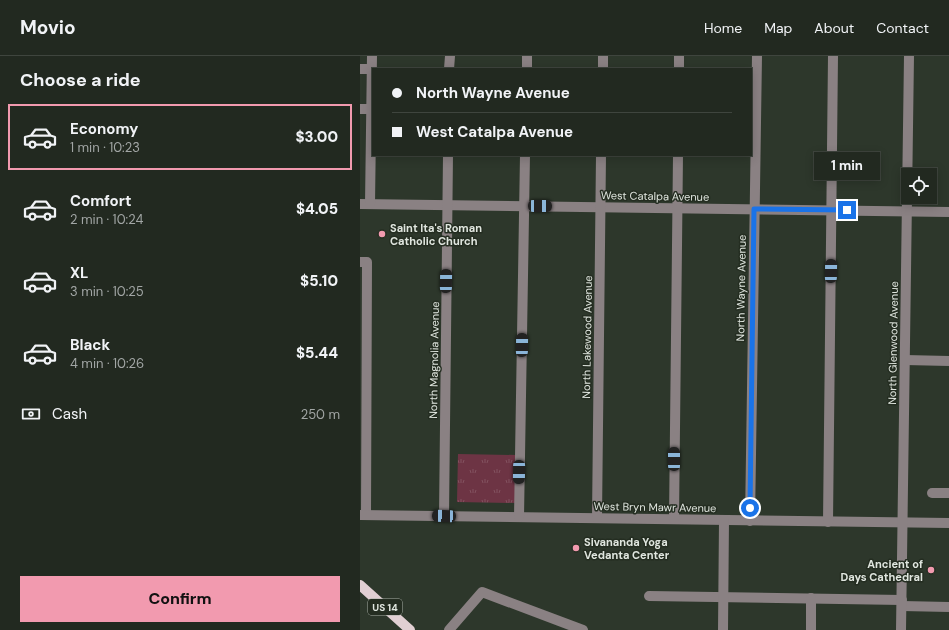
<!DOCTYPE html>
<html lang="en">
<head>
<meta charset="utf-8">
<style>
	body { margin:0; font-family:"DM Sans",sans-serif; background:#2e352d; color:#f1f3f6; height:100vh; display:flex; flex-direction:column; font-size:15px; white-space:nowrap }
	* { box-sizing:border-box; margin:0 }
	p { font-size:13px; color:#a2a6a5 }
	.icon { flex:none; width:22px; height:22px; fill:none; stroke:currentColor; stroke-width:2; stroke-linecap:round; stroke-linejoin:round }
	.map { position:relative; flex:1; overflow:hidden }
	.panel { display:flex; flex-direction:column; background:#222920; width:360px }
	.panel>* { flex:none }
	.banner { position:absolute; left:12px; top:12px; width:380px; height:88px; border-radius:0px; box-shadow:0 2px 10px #0003,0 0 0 1px #3f453e; display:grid; align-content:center; height:88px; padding:0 20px; background:#222920 }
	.fabs { position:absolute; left:541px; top:112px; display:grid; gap:8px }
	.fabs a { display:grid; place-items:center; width:36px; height:36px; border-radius:0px; background:#222920; box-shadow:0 2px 10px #0003,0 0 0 1px #3f453e; font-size:20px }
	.end { position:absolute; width:18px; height:18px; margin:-9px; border:5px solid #1a73e8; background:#fff; box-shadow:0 0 0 2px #fff }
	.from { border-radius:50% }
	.bubble { position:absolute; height:28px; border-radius:0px; background:#222920; box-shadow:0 2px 10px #0003,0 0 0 1px #3f453e; font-size:13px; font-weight:800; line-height:28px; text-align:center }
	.car { position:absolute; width:12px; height:24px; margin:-12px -6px; border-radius:5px; box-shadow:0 0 3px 1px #0007; background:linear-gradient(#222 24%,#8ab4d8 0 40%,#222 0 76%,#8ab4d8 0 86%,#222 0) }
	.banner b { display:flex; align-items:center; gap:14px; height:38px; font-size:15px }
	.banner b+b { border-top:1px solid #3f453e }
	.banner i { width:10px; height:10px; background:#f1f3f6 }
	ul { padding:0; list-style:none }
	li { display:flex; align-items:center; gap:12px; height:66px; margin:0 8px 6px; padding:0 12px; border:2px solid transparent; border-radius:0px }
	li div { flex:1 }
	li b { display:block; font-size:15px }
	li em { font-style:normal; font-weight:800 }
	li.current { border-color:#f29aaf }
	li>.icon { width:36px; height:36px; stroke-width:1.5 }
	h2 { padding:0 20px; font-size:18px; line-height:48px }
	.pay { display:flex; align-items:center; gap:10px; height:44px; padding:0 20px; font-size:15px }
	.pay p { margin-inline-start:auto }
	.cta { display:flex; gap:8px; margin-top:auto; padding:8px 20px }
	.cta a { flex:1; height:46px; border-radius:0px; background:#f29aaf; color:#111; font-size:16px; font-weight:800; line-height:46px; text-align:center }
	header { display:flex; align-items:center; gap:24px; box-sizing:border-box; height:56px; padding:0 20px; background:#222920; border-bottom:1px solid #3f453e }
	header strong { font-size:19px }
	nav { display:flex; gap:22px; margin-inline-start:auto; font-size:14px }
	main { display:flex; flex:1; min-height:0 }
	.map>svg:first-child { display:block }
	.park { fill:url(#park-tufts) }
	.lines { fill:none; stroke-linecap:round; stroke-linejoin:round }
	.minor { stroke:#8a8183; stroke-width:10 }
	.major { stroke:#e1cfd3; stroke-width:10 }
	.route { stroke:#1a73e8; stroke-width:5 }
	.poi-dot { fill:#f29aaf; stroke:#242d21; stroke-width:1.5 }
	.labels { text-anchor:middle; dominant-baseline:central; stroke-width:3; stroke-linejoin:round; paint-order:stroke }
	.shield { fill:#242d21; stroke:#a8aea6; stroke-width:1 }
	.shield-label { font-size:10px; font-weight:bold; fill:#e0e6df }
	.street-label { font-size:11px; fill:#e0e6df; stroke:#242d21 }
	.poi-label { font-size:11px; font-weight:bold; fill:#e0e6df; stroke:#242d21; text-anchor:start }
</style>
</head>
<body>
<header>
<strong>Movio</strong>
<nav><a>Home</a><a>Map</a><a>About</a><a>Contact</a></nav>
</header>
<main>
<section class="panel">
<h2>Choose a ride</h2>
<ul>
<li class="current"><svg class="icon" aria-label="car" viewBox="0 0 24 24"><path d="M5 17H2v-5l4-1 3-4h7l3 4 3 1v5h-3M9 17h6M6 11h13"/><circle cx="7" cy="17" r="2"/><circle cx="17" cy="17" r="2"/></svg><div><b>Economy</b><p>1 min · 10:23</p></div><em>$3.00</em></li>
<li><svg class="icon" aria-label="car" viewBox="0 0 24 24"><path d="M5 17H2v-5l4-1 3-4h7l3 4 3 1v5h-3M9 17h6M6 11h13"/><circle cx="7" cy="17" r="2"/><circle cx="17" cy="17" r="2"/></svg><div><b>Comfort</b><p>2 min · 10:24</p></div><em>$4.05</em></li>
<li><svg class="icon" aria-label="car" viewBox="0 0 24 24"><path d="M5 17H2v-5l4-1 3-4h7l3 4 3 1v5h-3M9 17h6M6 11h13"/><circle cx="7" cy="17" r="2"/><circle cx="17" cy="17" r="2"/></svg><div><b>XL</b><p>3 min · 10:25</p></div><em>$5.10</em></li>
<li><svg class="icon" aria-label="car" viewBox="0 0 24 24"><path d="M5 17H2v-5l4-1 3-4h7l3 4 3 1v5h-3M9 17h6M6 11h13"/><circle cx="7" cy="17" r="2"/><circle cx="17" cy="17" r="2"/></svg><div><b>Black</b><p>4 min · 10:26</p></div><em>$5.44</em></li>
</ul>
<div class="pay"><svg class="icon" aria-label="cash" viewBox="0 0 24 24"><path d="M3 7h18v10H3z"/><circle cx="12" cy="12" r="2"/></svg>Cash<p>250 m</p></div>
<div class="cta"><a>Confirm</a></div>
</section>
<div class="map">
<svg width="589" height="574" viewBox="0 0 589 574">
	<defs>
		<pattern id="park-tufts" width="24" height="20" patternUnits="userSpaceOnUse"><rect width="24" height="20" fill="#6d3444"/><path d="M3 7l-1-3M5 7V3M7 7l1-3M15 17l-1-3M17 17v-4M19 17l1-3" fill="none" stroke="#82515f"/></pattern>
	</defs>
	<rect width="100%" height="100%" fill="#2d372b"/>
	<polygon class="park" points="98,398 156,399 156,447 97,446"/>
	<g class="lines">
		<g class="minor">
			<polyline points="0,13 12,13"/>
			<polyline points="89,13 90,0"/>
			<polyline points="167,13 167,0"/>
			<polyline points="243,13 243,0"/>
			<polyline points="319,13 319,0"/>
			<polyline points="0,53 11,53"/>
			<polyline points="0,148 589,156"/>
			<polyline points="10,148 12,0"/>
			<polyline points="0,206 7,206 6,459"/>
			<polyline points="545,304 589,305"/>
			<polyline points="572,437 589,437"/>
			<polyline points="0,459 589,467"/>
			<polyline points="84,460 88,99"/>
			<polyline points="159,461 165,99"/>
			<polyline points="237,462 241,99"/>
			<polyline points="314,463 318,99"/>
			<polyline points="390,465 397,0"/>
			<polyline points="468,466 473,0"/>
			<polyline points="289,540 542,544"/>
			<polyline points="542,550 589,551"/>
			<polyline points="89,574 122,536 223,574"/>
			<polyline points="363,574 364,464"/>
			<polyline points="451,574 451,542"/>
			<polyline points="541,574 549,0"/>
		</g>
		<polyline class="major" points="0,529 50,574"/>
	</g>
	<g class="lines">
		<polyline class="route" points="390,452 394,153 487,154"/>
	</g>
	<g class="poi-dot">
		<circle cx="22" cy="178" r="4"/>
		<circle cx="216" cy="492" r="4"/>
		<circle cx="571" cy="514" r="4"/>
	</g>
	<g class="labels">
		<rect class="shield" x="8" y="543" width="34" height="16" rx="3"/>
		<g class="shield-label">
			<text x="25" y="551">US 14</text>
		</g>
		<g class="street-label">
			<text transform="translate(295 140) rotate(1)">West Catalpa Avenue</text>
			<text transform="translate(381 232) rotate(-89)">North Wayne Avenue</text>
			<text transform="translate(227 281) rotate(-89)">North Lakewood Avenue</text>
			<text transform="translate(533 287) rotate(-89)">North Glenwood Avenue</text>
			<text transform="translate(74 304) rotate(-89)">North Magnolia Avenue</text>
			<text transform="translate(295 451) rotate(1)">West Bryn Mawr Avenue</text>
		</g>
		<g class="poi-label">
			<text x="30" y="172">Saint Ita's Roman<tspan x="30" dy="13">Catholic Church</tspan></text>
			<text x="224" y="486">Sivananda Yoga<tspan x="224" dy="13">Vedanta Center</tspan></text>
			<text x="563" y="508" text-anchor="end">Ancient of<tspan x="563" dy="13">Days Cathedral</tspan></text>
		</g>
	</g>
</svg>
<div class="fabs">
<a><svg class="icon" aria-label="locate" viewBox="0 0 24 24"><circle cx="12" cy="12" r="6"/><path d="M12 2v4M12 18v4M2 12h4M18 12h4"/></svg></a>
</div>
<i class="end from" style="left:390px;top:452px"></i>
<i class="end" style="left:487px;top:154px"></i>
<div class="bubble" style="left:454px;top:96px;width:66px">1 min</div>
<i class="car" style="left:180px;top:150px;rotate:91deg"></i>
<i class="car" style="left:471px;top:215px;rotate:1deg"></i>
<i class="car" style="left:86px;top:225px;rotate:1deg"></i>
<i class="car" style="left:162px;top:289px;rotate:1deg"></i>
<i class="car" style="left:314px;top:403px;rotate:0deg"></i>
<i class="car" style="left:159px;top:416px;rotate:181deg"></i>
<i class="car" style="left:84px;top:460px;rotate:272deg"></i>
<div class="banner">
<b><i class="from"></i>North Wayne Avenue</b>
<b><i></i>West Catalpa Avenue</b>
</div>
</div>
</main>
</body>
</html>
